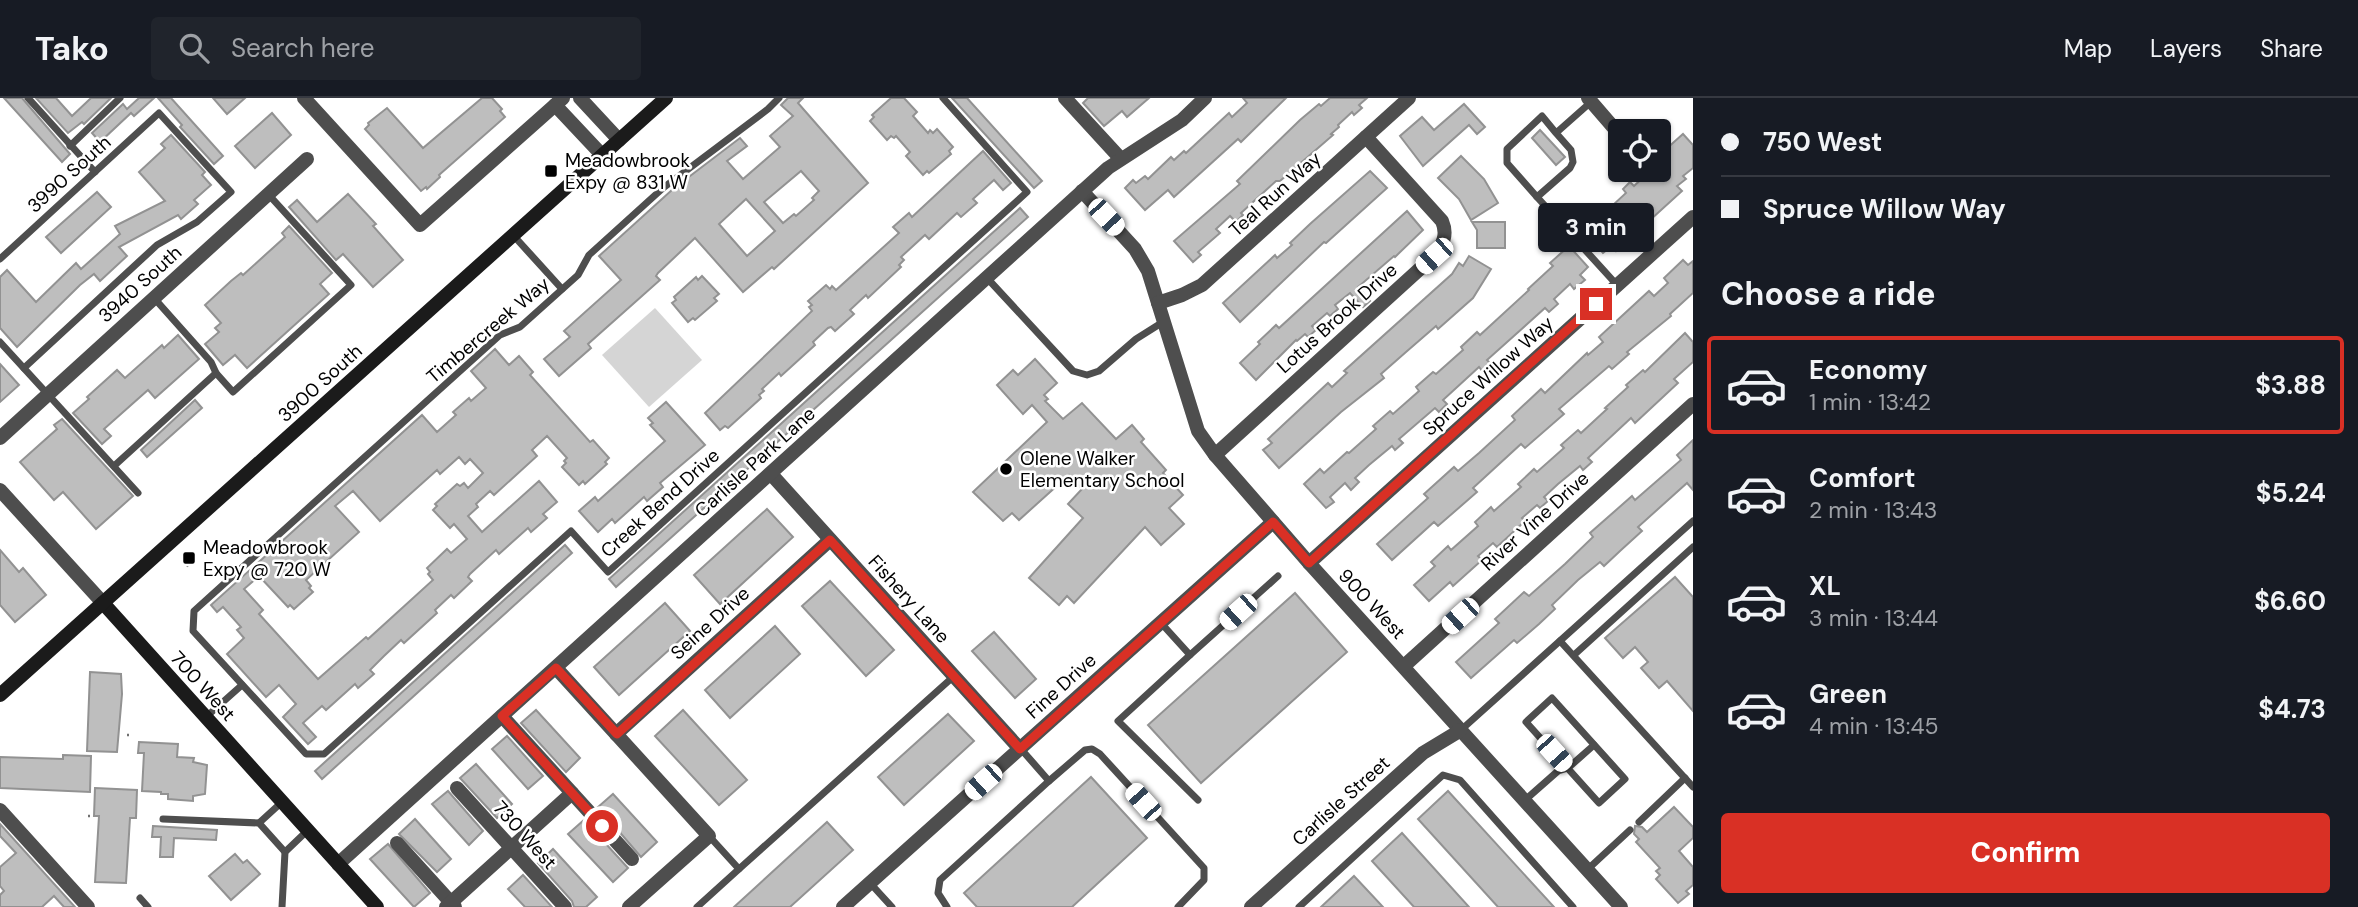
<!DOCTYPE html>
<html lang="en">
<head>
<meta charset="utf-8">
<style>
	body { margin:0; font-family:"DM Sans",sans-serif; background:#20242c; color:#f1f3f6; height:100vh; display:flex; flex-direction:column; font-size:26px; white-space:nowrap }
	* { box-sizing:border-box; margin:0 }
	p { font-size:23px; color:#9ea1a6 }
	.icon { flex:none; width:38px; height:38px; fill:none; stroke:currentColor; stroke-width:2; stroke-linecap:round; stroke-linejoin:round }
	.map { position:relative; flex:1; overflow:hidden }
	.drawer { display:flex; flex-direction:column; background:#171b24; width:665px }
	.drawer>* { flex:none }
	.guide { display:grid; align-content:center; height:154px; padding:0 28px; background:#171b24 }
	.tools { position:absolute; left:1608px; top:21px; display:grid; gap:14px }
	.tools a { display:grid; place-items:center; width:63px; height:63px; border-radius:7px; background:#171b24; box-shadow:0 2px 5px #0004; font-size:35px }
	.end { position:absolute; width:32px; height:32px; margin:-16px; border:9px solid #d93025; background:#fff; box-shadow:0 0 0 4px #fff }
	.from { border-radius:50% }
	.bubble { position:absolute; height:49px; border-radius:7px; background:#171b24; box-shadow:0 2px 5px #0004; font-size:23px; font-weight:700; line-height:49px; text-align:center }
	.car { position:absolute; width:21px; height:42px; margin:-21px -10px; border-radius:9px; box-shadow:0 0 5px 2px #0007; background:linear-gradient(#fff 24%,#345 0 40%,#fff 0 76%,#345 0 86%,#fff 0) }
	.guide b { display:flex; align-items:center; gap:24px; height:66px; font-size:26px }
	.guide b+b { border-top:2px solid #363941 }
	.guide i { width:18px; height:18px; background:#f1f3f6 }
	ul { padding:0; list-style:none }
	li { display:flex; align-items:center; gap:21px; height:98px; margin:0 14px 10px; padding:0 14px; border:4px solid transparent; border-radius:7px }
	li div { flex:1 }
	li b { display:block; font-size:26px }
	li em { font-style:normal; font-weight:700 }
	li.active { border-color:#d93025 }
	li>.icon { width:63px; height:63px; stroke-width:1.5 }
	h2 { padding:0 28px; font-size:32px; line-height:84px }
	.button { display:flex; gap:14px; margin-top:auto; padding:14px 28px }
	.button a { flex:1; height:80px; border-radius:7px; background:#d93025; color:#fff; font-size:28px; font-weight:700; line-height:80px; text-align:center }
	header { display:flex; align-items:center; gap:42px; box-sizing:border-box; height:98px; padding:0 35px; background:#171b24; border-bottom:2px solid #363941 }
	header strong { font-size:33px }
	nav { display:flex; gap:38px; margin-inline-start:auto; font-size:24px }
	.search { width:490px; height:63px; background:#20242c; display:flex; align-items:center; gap:18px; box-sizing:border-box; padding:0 24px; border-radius:7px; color:#9ea1a6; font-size:26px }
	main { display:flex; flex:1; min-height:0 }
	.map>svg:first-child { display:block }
	.green { fill:#d5d5d5 }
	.building { fill:#bebebe; stroke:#929292; stroke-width:2; fill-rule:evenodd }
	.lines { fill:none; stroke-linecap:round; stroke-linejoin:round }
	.path { stroke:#707070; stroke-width:2.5; stroke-dasharray:2 3.5; stroke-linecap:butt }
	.lane { stroke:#4e4e4e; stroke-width:7 }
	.street { stroke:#4e4e4e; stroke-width:14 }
	.secondary { stroke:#1b1b1b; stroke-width:14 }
	.route { stroke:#d93025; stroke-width:9 }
	.poi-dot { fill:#000; stroke:#fff; stroke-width:2.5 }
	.labels { text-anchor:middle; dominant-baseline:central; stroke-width:5; stroke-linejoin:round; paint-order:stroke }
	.poi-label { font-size:19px; fill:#000; stroke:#fff; text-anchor:start }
	.street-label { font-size:19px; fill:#000; stroke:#fff }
</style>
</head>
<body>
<header>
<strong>Tako</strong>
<div class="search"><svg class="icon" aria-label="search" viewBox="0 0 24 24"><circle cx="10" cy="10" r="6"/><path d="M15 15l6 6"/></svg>Search here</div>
<nav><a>Map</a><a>Layers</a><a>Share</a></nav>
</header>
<main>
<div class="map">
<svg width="1693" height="809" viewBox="0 0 1693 809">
	<rect width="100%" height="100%" fill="#fff"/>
	<polygon class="green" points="655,210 702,262 649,309 602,257"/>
	<g class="building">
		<polygon points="4,0 22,0 70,56 62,64"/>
		<polygon points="36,0 56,0 72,18 91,0 111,0 84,26 82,24 68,35"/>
		<polygon points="139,0 154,0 134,18 131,15 100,44 92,35 123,6 127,11"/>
		<polygon points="158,0 171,0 223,58 214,66 180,29 182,27"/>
		<polygon points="213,0 245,0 227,16"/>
		<polygon points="482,0 492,0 502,11 500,13 505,19 439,77 440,79 427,91 426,89 421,93 365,31 369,27 368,25 387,10 423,50"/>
		<path d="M 788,0 L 803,0 L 798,5 L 868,85 L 774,171 L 772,169 L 743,194 L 695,140 L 658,175 L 656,178 L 660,182 L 588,246 L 591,250 L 559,278 L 544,261 L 570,239 L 564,233 L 621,182 L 599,158 L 673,91 L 740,40 L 747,48 L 727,63 L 743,81 L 780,49 L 770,38 L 793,18 L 781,7 ZM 801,73 L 819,93 L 812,100 L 814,102 L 796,118 L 794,116 L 783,125 L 764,104 ZM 746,101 L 775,133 L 747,158 L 719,126 Z"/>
		<polygon points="891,0 904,0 917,14 913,18 928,35 930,32 933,35 937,31 953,49 949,53 951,56 929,75 927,73 923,77 906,58 910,54 896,38 894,40 891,38 887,42 870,23 874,19 872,17"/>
		<polygon points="952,0 967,0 1042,83 1034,90"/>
		<polygon points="1088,0 1149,0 1127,19 1122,13 1104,28 1083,5"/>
		<polygon points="1243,0 1286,0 1241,44 1238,41 1174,99 1168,92 1145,112 1125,90 1133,82 1136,85 1145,78 1148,81 1171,59 1174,62 1184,53 1186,55 1229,15 1232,19 1247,5"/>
		<polygon points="1330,0 1367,0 1359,7 1362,10 1354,17 1352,14 1338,27 1339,29 1331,36 1333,37 1280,83 1276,83 1241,115 1243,117 1236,124 1230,118 1216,131 1220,135 1198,154 1201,157 1193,164 1174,143 1240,86 1237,83 1300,22 1319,6 1321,8"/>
		<polygon points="1464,6 1485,29 1477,36 1469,27 1423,68 1400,38 1422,19 1434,32"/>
		<polygon points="272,15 291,37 255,70 235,48"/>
		<polygon points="1540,32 1565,59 1556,67 1532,40"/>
		<polygon points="1683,36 1693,47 1693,70 1683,78 1686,81 1677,88 1682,93 1616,153 1612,148 1603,155 1584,134 1626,95 1623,91 1630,84 1634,88 1651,72 1659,72 1659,65 1669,56 1665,52"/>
		<polygon points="171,37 205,74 202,77 211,87 194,102 198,106 181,121 178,117 119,149 127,158 100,183 94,176 80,187 17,249 0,230 0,179 7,172 36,204 76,165 81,171 120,136 115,128 165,103 139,74 165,50 161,46"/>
		<polygon points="983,53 1011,85 1003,92 994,82 973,101 977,105 961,119 957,115 929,141 925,137 901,159 904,162 899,167 901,169 868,200 866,197 850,212 854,216 835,233 831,229 828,230 813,244 815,247 781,278 779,275 762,291 764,293 759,297 761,300 728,330 725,328 720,332 705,315 812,213 809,209 812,207 808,203 826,187 830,191 832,188 836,192 899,135 893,129 909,115 912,119"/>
		<polygon points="1461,58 1484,81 1498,105 1471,122 1459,101 1438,80"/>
		<polygon points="1370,73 1387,90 1326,145 1324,144 1240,224 1223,205 1275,157 1277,160 1292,147 1290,145 1310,126"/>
		<polygon points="97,94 111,109 61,155 46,139"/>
		<polygon points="348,96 376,126 373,128 403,162 373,189 343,156 336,162 289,109 297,102 317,124"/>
		<polygon points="1020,110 1028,119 616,489 609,481"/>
		<polygon points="1407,113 1423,132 1395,159 1394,158 1358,189 1370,203 1363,209 1350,195 1335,207 1338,211 1330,218 1327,215 1312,228 1316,232 1308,239 1305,236 1297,243 1296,242 1256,282 1240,265 1260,246 1258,244 1276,227 1279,230"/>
		<polygon points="1472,124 1505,124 1505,150 1477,150 1477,132"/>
		<polygon points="289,128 332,175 320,186 329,196 247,270 235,257 223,267 205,246 219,234 215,230 221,225 205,207 231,183 241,175 243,177 285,139 282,135"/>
		<polygon points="1569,148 1588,169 1580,177 1585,182 1574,191 1570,186 1554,201 1558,206 1549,214 1545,210 1487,262 1491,266 1483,274 1479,269 1443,302 1447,306 1439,314 1435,310 1399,341 1403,345 1395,352 1392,348 1369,367 1355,380 1359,384 1351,392 1345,385 1330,399 1334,404 1326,410 1304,386 1320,371 1324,375 1347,354 1349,355 1376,331 1373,328 1390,313 1393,316 1419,293 1416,289 1433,274 1436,276 1463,252 1461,249 1477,234 1480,237 1529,192 1528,191 1553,168 1550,165"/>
		<polygon points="1469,158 1491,171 1473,200 1438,231 1436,228 1406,254 1381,276 1384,280 1341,314 1279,370 1263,352 1272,345 1268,341 1328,285 1332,289 1347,275 1344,273 1452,176 1459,165 1463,168"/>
		<polygon points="1683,162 1688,167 1693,163 1693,195 1670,216 1671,218 1627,254 1629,256 1612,271 1609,268 1559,311 1564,316 1525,350 1521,346 1473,390 1477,394 1438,428 1434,424 1392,462 1377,446 1428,400 1424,396 1454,369 1458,373 1479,355 1515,322 1512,318 1541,291 1545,295 1587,255 1588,257 1603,244 1599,239 1649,193 1654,198 1668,185 1664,180"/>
		<polygon points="702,178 719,196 714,200 717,203 695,222 693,220 688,224 672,205 676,202 674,199 696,179 698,182"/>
		<polygon points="1685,235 1693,244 1693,264 1674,281 1678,285 1635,325 1631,320 1588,360 1592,364 1583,372 1580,368 1558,386 1544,399 1548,403 1540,410 1537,407 1522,420 1525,423 1497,449 1493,445 1478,458 1482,462 1453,488 1450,484 1429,503 1414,487 1435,468 1431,464 1448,448 1451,452 1478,428 1475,424 1491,409 1494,413 1521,389 1518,386 1534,371 1537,374 1564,350 1561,347 1578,332 1581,335 1607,311 1605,310 1628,289 1626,287 1643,272 1645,274"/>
		<polygon points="178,237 199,261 155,300 148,292 104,331 111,338 102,346 73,315 89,301 87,299 117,272 125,280 162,247 164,250"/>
		<path d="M 495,251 L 509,267 L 519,258 L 533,274 L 530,277 L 590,344 L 593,342 L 609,360 L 605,364 L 607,366 L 585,386 L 583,383 L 579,387 L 562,369 L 566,365 L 564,363 L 567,360 L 547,338 L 532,352 L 537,358 L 494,397 L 490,393 L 476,406 L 478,409 L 468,418 L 482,434 L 539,383 L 557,404 L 543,416 L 547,420 L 531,434 L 528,430 L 499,456 L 496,452 L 470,476 L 468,479 L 472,483 L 454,500 L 451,497 L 435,512 L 437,515 L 404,545 L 401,542 L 384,558 L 370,572 L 374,576 L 358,590 L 355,586 L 326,612 L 322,608 L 303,625 L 316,639 L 308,646 L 283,619 L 296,606 L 279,587 L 266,599 L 227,556 L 244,540 L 237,532 L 241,529 L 223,509 L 217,514 L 211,507 L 422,317 L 437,334 L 456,317 L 453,314 L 469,300 L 471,303 L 486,290 L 471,273 ZM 459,359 L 465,366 L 470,361 L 483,375 L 468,390 L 464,385 L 460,388 L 457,386 L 435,406 L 437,408 L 433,412 L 450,430 L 454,426 L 467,441 L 451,455 L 447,451 L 427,470 L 430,474 L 428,476 L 433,482 L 368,541 L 366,539 L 318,581 L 259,516 L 263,512 L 244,491 L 259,478 L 288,509 L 290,507 L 294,511 L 313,494 L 309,490 L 311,488 L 306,482 L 359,434 L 335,408 L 353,393 L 380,423 L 437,372 L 440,376 Z"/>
		<polygon points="1035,261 1057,285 1044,297 1048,301 1045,303 1063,321 1082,305 1116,341 1132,327 1144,341 1141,344 1166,372 1163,375 1183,397 1169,410 1184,426 1161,447 1145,429 1074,505 1067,498 1059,507 1029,480 1083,420 1068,406 1082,391 1069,377 1019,422 1012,415 1003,423 973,394 1047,324 1032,307 1023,316 997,287 1013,272 1018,277"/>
		<polygon points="0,266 19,287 0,304"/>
		<polygon points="195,302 202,310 147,359 141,352"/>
		<polygon points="666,304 705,347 660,385 663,389 647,403 644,399 615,425 612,421 598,434 579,413 595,399 598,403 665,343 650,327 653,325 648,320"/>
		<polygon points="62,321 133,398 96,431 63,394 54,402 20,364 57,331 54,327"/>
		<polygon points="1693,342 1693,392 1687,385 1638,429 1642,433 1620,453 1604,468 1600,464 1578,482 1552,507 1555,511 1539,526 1517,545 1514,542 1471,580 1456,564 1499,525 1495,521 1524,494 1529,498 1565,466 1593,439 1590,435 1632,398 1635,402 1681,362 1677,357"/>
		<polygon points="767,411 793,439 720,506 694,477"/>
		<polygon points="565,447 572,455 322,681 315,673"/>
		<polygon points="0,452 19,474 23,470 46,497 15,524 0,507"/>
		<polygon points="1675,479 1693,499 1693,613 1667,583 1659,590 1641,570 1648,564 1635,549 1623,560 1605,540"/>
		<polygon points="830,483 894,552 866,578 802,508"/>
		<polygon points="1295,495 1347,554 1201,685 1148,627"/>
		<polygon points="665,505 690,533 619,597 594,569"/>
		<polygon points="775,528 800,556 730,620 705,592"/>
		<polygon points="994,534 1036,581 1015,600 972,553"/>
		<polygon points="90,574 121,576 122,596 117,654 87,653"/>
		<polygon points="536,612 580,660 566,674 521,625"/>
		<polygon points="683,612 747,682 719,707 655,638"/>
		<polygon points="948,616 974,643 904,707 878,679"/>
		<polygon points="507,638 543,678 528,691 492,651"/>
		<polygon points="139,644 178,646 177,659 194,660 193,664 207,667 205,696 193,698 193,703 168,701 168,696 161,696 161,694 142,693 144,655 138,655"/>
		<polygon points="63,657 91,658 90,694 0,690 0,659 63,661"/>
		<polygon points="476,666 512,706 497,720 460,680"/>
		<polygon points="1091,679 1147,740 1072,809 977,809 964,795"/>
		<polygon points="95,690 137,692 136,720 130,720 126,785 95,784 99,718 94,718"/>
		<polygon points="448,693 483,733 469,747 432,706"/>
		<polygon points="1448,693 1554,809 1498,809 1418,721"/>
		<polygon points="613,696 657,744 641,759 598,709"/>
		<polygon points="1674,709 1693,729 1693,740 1679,753 1693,769 1693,787 1686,793 1689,796 1678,805 1656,781 1660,777 1656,773 1660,770 1636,744 1639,741 1634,736 1635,728 1642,729 1647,734"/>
		<polygon points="415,721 451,761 437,774 399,736"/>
		<polygon points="584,722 628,770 613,784 568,736"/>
		<polygon points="827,724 853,752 790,809 734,809"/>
		<polygon points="0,726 75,809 64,809 54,798 42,809 0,809 0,797 4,793 0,788 0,769 16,755 0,738"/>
		<polygon points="153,728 217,732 216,742 174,740 173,759 160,759 161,739 152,739"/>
		<polygon points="1402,735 1469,809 1414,809 1372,763"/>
		<polygon points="388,746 430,795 414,809 370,761"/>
		<polygon points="553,751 597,799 586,809 574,809 572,803 538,765"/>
		<polygon points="235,756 243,765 247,762 260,776 231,802 209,778"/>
		<polygon points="523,777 552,809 525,809 508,791"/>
		<polygon points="1354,778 1383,809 1321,809"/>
	</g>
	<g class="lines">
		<g class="path">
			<polyline points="187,467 190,471"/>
			<polyline points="127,637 130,637"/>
			<polyline points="88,718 91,718"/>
		</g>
		<g class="lane">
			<polyline points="28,0 95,74"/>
			<polyline points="779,0 768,11 663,90 589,157 578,177 520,229 500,237 194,513 193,533 306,656 324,656 571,433 608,474 1027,94 943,0"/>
			<polyline points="1556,35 1542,18 1507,51 1507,65 1537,99 1570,70 1573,64 1571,52 1556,35 1591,4"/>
			<polyline points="70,48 120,0"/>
			<polyline points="1537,99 1617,187"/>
			<polyline points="513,137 562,191"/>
			<polyline points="0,161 159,15 231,94 197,124 157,147 24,270"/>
			<polyline points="987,180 1073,273 1087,277 1099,273 1136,241 1163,224"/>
			<polyline points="154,200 211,264 216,275 233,294 351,187 268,96"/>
			<polyline points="0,244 138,395"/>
			<polyline points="114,368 216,275"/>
			<polyline points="1161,525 1190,557 1278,478"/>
			<polyline points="1560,543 1693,689"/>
			<polyline points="1190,557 1118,623 1198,702"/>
			<polyline points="1574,557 1693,449"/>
			<polygon points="1552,600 1625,681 1599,705 1526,624"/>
			<polyline points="206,619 242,587"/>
			<polyline points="1461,632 1693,423"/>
			<polyline points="1049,683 1085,652 1092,651 1100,656 1204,770 1204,782 1178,809"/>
			<polyline points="1525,702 1558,673 1568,670 1594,647"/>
			<polyline points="163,721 259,725 285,754"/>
			<polyline points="1639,724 1685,680"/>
			<polyline points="259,725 282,704"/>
			<polyline points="709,738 739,771 953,579"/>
			<polyline points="1588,771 1630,732"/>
			<polyline points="870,785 892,809"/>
			<polyline points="140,800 148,809"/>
			<polyline points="282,809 285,754 308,732"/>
			<polyline points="697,809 739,771"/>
			<polyline points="947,809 938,795 940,782 1049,683 1021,651"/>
			<polyline points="1299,809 1443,677 1460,682 1573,809"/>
		</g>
		<g class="street">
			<polyline points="304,0 420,127 563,0"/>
			<polyline points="580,0 619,42"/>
			<polyline points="1065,0 1120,60"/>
			<polyline points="1588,0 1620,37"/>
			<polyline points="555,7 602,57"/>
			<polyline points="1082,93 1135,151 1148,173 1198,333 1215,357 1309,465 1621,809"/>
			<polyline points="1158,205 1182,197 1202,187 1409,0"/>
			<polyline points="0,340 307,61"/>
			<path d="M 1215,357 L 1434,158 C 1443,146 1448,137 1442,123 L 1366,39"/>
			<polyline points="771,376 1020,651"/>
			<polyline points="0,392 103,505"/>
			<polyline points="1309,465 1693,119"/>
			<polyline points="1404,568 1693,306"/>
			<polyline points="556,570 709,738 629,809"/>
			<polyline points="502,618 632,761"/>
			<polyline points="616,636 830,442"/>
			<polyline points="457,690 565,809"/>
			<polyline points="0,712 88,809"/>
			<polyline points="397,745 455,809"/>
			<polyline points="338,766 1108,70 1182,22 1205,0"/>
			<polyline points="446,809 572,695"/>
			<polyline points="843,809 1273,424"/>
			<polyline points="1251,809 1423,655 1461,632"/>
		</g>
		<g class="secondary">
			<polyline points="103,505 377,809"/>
			<polyline points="0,597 666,0"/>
		</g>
	</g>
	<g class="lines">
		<polyline class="route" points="602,728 502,618 556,570 617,636 830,442 1020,651 1273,424 1309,465 1596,206"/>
	</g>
	<g class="poi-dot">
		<rect x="544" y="66" width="14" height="14" rx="3.5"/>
		<circle cx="1006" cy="371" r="7"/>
		<rect x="182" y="453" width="14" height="14" rx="3.5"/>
	</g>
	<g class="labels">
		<g class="poi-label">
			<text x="565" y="62">Meadowbrook<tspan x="565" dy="22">Expy @ 831 W</tspan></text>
			<text x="1020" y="360">Olene Walker<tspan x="1020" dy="22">Elementary School</tspan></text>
			<text x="203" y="449">Meadowbrook<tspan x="203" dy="22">Expy @ 720 W</tspan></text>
		</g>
		<g class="street-label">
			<text transform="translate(69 76) rotate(-42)">3990 South</text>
			<text transform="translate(1275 96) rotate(-42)">Teal Run Way</text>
			<text transform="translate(140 186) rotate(-42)">3940 South</text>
			<text transform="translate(1337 220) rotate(-42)">Lotus Brook Drive</text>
			<text transform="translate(488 232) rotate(-40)">Timbercreek Way</text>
			<text transform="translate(1488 278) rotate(-42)">Spruce Willow Way</text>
			<text transform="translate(320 285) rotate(-42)">3900 South</text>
			<text transform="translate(755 364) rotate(-42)">Carlisle Park Lane</text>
			<text transform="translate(660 405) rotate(-42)">Creek Bend Drive</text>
			<text transform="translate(1535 423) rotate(-42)">River Vine Drive</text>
			<text transform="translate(909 501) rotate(48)">Fishery Lane</text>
			<text transform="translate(1372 506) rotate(47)">900 West</text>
			<text transform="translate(710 525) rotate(-42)">Seine Drive</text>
			<text transform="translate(203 588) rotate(48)">700 West</text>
			<text transform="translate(1061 588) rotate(-42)">Fine Drive</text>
			<text transform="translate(1341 703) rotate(-42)">Carlisle Street</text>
			<text transform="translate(525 737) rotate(48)">730 West</text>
		</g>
	</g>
</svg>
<div class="tools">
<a><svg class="icon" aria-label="locate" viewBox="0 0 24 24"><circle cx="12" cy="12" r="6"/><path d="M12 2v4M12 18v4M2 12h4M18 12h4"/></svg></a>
</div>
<i class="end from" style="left:602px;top:728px"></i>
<i class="end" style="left:1596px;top:206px"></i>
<div class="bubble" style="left:1538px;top:105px;width:116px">3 min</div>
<i class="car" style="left:1106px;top:119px;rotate:137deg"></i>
<i class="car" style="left:1434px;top:158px;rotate:228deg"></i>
<i class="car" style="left:1238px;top:514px;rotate:228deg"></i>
<i class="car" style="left:1460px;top:518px;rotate:228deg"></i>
<i class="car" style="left:1554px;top:655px;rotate:138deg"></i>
<i class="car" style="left:983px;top:684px;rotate:228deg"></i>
<i class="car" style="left:1143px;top:704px;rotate:318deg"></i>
</div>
<section class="drawer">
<div class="guide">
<b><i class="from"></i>750 West</b>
<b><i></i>Spruce Willow Way</b>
</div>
<h2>Choose a ride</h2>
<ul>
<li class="active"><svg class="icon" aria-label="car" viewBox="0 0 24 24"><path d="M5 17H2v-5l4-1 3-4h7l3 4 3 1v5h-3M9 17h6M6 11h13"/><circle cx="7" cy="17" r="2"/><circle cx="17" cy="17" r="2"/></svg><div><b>Economy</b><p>1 min · 13:42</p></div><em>$3.88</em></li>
<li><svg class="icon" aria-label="car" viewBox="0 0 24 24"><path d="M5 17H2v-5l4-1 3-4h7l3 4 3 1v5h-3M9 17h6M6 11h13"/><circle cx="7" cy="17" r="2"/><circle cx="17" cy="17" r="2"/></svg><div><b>Comfort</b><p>2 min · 13:43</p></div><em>$5.24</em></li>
<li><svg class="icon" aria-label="car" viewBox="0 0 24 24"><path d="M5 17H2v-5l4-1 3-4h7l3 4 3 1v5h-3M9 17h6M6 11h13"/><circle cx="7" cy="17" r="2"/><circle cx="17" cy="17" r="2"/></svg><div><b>XL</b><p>3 min · 13:44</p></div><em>$6.60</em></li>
<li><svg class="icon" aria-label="car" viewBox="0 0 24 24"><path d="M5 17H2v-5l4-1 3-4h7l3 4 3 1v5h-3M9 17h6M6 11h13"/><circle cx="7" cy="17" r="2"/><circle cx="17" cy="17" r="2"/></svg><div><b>Green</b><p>4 min · 13:45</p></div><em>$4.73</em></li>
</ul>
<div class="button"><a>Confirm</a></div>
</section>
</main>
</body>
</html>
